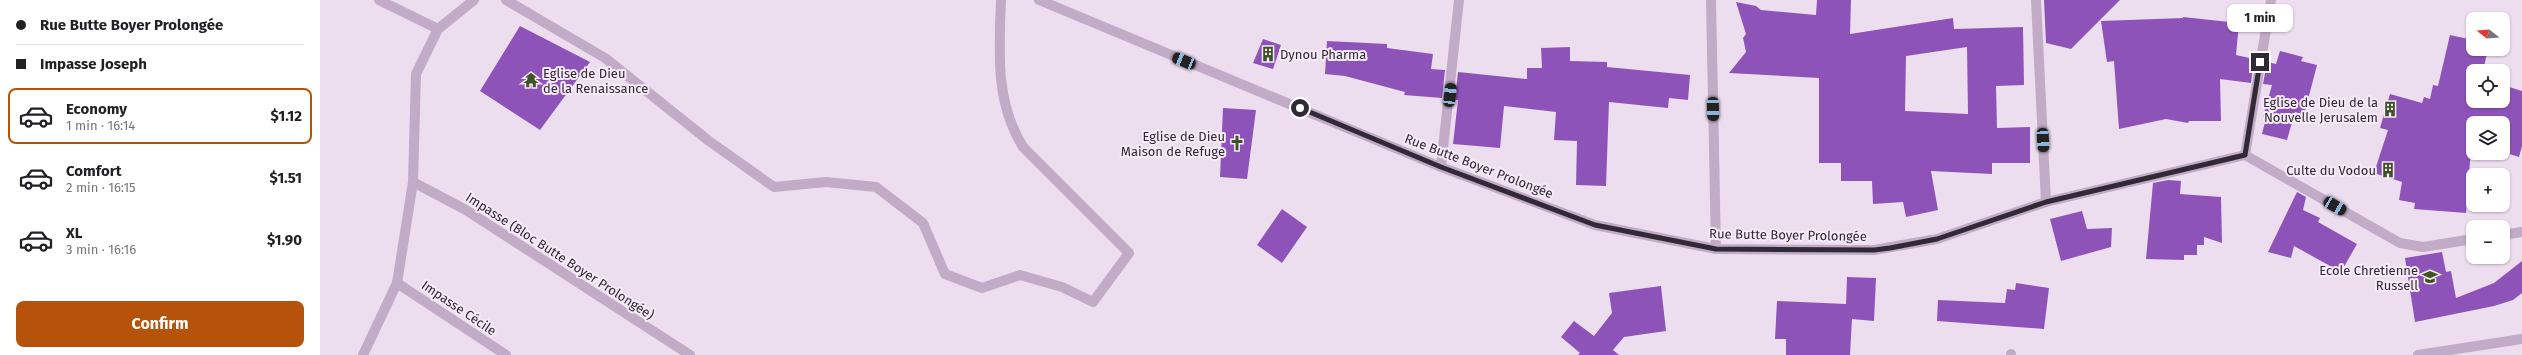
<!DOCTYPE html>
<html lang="en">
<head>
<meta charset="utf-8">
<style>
	body { margin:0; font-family:"Fira Sans",sans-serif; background:#f6f6f6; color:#202124; height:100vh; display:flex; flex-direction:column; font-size:15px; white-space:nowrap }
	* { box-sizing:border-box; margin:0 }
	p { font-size:13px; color:#757577 }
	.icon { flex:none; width:22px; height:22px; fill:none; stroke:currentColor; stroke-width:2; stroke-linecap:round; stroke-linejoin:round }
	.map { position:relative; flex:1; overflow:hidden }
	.sheet { display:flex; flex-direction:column; background:#fff; width:320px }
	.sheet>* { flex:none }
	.guide { display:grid; align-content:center; height:88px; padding:0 16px; background:#fff }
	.needle { width:26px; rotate:287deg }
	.buttons { position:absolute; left:2146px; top:12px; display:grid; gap:8px }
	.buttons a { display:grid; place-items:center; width:44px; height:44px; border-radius:8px; background:#fff; box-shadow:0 1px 3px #0004; font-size:20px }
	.end { position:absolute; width:18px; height:18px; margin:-9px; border:5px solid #312935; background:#fff; box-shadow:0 0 0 2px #fff }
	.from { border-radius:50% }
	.bubble { position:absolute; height:28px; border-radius:8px; background:#fff; box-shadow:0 1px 3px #0004; font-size:13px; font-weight:700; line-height:28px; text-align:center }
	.car { position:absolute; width:12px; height:24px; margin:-12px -6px; border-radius:5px; box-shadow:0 0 3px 1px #0007; background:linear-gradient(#222 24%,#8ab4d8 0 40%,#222 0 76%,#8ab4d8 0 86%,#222 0) }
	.guide b { display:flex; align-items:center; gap:14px; height:38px; font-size:15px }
	.guide b+b { border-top:1px solid #e0e0e0 }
	.guide i { width:10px; height:10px; background:#202124 }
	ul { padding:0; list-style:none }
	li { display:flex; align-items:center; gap:12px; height:56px; margin:0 8px 6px; padding:0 8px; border:2px solid transparent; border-radius:8px }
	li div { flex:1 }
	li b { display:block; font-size:15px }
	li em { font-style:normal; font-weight:700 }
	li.current { border-color:#b45309 }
	li>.icon { width:36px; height:36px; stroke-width:1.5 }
	.action { display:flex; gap:8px; margin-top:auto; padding:8px 16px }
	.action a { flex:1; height:46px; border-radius:8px; background:#b45309; color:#fff; font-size:16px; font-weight:700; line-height:46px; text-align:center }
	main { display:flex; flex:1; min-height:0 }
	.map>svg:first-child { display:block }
	.building { fill:#8e53b8; fill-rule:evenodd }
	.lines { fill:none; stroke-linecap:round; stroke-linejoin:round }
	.minor { stroke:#c1abc6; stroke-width:10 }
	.route { stroke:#312935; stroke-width:5 }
	.labels { text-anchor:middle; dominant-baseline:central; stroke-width:4; stroke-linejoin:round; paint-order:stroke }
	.poi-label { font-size:13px; fill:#312935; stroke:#f6eaf8; text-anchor:end }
	.street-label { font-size:13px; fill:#312935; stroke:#f6eaf8 }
</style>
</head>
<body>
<main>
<section class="sheet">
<div class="guide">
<b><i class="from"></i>Rue Butte Boyer Prolongée</b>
<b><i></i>Impasse Joseph</b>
</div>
<ul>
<li class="current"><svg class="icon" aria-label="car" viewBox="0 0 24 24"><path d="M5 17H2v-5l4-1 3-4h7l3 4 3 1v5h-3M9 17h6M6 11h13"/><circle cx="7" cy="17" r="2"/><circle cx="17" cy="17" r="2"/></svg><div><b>Economy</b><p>1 min · 16:14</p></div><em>$1.12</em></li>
<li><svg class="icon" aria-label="car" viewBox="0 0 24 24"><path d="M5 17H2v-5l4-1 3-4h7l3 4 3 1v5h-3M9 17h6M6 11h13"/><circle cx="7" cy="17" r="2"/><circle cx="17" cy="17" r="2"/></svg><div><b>Comfort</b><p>2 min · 16:15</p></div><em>$1.51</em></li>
<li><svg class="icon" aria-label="car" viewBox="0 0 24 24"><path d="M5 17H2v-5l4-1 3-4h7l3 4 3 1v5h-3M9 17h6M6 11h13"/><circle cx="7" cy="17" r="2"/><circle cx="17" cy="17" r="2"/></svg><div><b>XL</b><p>3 min · 16:16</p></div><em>$1.90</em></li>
</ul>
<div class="action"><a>Confirm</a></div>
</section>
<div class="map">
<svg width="2202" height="355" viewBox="0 0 2202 355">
	<rect width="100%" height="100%" fill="#eddeef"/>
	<g class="building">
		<path d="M 1497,0 L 1531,0 L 1530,34 L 1633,18 L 1634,29 L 1703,27 L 1704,85 L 1676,86 L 1677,128 L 1710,127 L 1710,163 L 1672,163 L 1672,174 L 1611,171 L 1618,210 L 1586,217 L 1583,202 L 1553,204 L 1552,181 L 1521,181 L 1521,163 L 1499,163 L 1499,78 L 1409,73 L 1426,52 L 1423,38 L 1426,34 L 1416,2 L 1436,6 L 1441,10 L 1496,15 ZM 1647,47 L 1648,114 L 1585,111 L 1586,56 Z"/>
		<polygon points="1724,0 1800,0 1751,49 1726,43"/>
		<polygon points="1863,17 1919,23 1916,55 1934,59 1931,83 1900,79 1901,121 1869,121 1868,123 1846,119 1799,129 1794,61 1787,62 1781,21 1863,18"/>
		<polygon points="200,26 270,62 220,130 160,91"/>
		<polygon points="2130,35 2153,40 2153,49 2168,49 2163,71 2153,71 2153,101 2183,101 2183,85 2202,91 2202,146 2199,157 2183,152 2183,123 2153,123 2146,213 2094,209 2095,203 2079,200 2082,182 2054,173 2068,130 2060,128 2070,94 2102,103 2104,97 2110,99 2113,85 2118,86"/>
		<polygon points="943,39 961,45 953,69 933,63"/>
		<polygon points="1007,41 1067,44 1067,48 1113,54 1111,69 1125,70 1122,98 1084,95 1085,92 1025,76 1005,74"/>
		<polygon points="1250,47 1250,61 1287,62 1287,67 1370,75 1368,100 1349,98 1348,108 1289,102 1286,186 1256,185 1257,141 1234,140 1236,112 1184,106 1180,148 1133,144 1138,100 1135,100 1138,72 1207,79 1207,68 1222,68 1221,48"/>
		<polygon points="1960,51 1983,57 1981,61 1997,65 1984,115 1975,112 1967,140 1942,134 1946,118 1943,117 1952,85 1943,84 1947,62 1956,64"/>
		<polygon points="903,108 936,110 927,179 900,177"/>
		<polygon points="1848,180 1861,181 1860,194 1901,197 1902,243 1884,237 1884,245 1877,245 1877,255 1864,255 1864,260 1826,259 1833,183"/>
		<polygon points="1977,192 1986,197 1983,210 2000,218 1998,222 2037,244 2021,272 1974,246 1971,258 1948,252"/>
		<polygon points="962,209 987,227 962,263 937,245"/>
		<polygon points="1762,211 1767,229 1792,228 1791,247 1741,261 1730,219"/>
		<polygon points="2122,252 2126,272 2131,271 2136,298 2174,283 2202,261 2202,293 2193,300 2174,306 2095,322 2085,258"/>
		<polygon points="1527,277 1556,278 1554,321 1532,319 1530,355 1466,355 1466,339 1455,339 1457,301 1526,304"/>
		<polygon points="1696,283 1729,288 1724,329 1617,321 1618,300 1685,303 1687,289 1695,290"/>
		<polygon points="1341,286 1346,331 1304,337 1293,350 1299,355 1258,355 1260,353 1241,337 1254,321 1274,336 1292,313 1289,293"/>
	</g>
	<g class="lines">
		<g class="minor">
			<polyline points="59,0 118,29"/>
			<path d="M 186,0 L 285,58 L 389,141 L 454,187 L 506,182 L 556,187 L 603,223 L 625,274 L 662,288 L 700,275 L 742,287 L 773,302 L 809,253 L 703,147 C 675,102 679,51 681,0"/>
			<polyline points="719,0 1121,167 1275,225 1396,249 1554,250 1617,239 1726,202 1925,155 2080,243 2103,247 2153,239"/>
			<polyline points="1391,0 1396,249"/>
			<polyline points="1716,0 1726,202"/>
			<polyline points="1925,155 1951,0"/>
			<polyline points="1121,167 1139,0"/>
			<polyline points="93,182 146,210 370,355"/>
			<polyline points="2183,235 2202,232"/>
			<polyline points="77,283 186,355"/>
			<polyline points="1691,354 1691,355"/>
			<polyline points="43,355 77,283 93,182 96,74 118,29 154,0"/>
			<polyline points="2098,355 2202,339"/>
		</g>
	</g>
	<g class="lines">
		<polyline class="route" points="980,108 1121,167 1275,225 1396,249 1554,250 1570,248 1617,239 1726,202 1925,155 1940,62"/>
	</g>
	<defs>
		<g id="building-bare" transform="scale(1.2)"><path d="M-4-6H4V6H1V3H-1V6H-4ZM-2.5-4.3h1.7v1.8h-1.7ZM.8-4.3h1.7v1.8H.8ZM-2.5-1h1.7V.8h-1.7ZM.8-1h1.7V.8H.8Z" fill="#3f5224" stroke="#f6eaf8" stroke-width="2.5" paint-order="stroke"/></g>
		<g id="temple-bare" transform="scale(1.2)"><path d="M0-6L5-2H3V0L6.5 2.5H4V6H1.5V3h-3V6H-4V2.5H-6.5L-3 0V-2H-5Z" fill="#3f5224" stroke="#f6eaf8" stroke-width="2.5" paint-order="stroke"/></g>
		<g id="church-bare" transform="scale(1.2)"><path d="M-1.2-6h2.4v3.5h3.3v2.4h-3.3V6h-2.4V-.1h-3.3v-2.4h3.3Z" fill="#3f5224" stroke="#f6eaf8" stroke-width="2.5" paint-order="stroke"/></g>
		<g id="school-bare" transform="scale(1.2)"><path d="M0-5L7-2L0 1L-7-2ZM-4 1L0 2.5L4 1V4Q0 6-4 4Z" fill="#3f5224" stroke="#f6eaf8" stroke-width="2.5" paint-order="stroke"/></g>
	</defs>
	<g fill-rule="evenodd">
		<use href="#building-bare" x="948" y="54"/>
		<use href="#temple-bare" x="211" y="80"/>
		<use href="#building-bare" x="2070" y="109"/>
		<use href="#church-bare" x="917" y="143"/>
		<use href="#building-bare" x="2068" y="170"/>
		<use href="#school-bare" x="2110" y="277"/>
	</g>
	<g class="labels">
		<g class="poi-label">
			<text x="960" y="54" text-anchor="start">Dynou Pharma</text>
			<text x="223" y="73" text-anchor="start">Eglise de Dieu<tspan x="223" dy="15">de la Renaissance</tspan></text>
			<text x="2058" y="102">Eglise de Dieu de la<tspan x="2058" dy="15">Nouvelle Jerusalem</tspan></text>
			<text x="905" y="136">Eglise de Dieu<tspan x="905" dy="15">Maison de Refuge</tspan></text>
			<text x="2056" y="170">Culte du Vodou</text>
			<text x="2098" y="270">Ecole Chretienne<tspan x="2098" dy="15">Russell</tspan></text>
		</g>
		<g class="street-label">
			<text transform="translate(1159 166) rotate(21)">Rue Butte Boyer Prolongée</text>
			<text transform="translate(1468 235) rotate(1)">Rue Butte Boyer Prolongée</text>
			<text transform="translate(240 256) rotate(33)">Impasse (Bloc Butte Boyer Prolongée)</text>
			<text transform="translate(139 308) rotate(34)">Impasse Cécile</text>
		</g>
	</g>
</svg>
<div class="buttons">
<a><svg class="needle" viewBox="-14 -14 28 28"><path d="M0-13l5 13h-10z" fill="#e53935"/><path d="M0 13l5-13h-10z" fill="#757577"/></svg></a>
<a><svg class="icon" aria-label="locate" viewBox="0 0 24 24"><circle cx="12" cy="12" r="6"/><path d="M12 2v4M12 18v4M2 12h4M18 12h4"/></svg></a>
<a><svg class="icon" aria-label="layers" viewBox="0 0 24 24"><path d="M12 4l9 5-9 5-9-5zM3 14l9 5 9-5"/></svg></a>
<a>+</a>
<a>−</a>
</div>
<i class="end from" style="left:980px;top:108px"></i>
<i class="end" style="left:1940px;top:62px"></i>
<div class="bubble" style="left:1907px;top:4px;width:66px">1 min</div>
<i class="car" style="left:864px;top:61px;rotate:292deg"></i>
<i class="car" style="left:1130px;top:95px;rotate:7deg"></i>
<i class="car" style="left:1393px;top:109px;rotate:179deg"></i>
<i class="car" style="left:1723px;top:140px;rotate:177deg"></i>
<i class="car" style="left:2015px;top:206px;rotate:120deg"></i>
</div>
</main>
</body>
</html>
